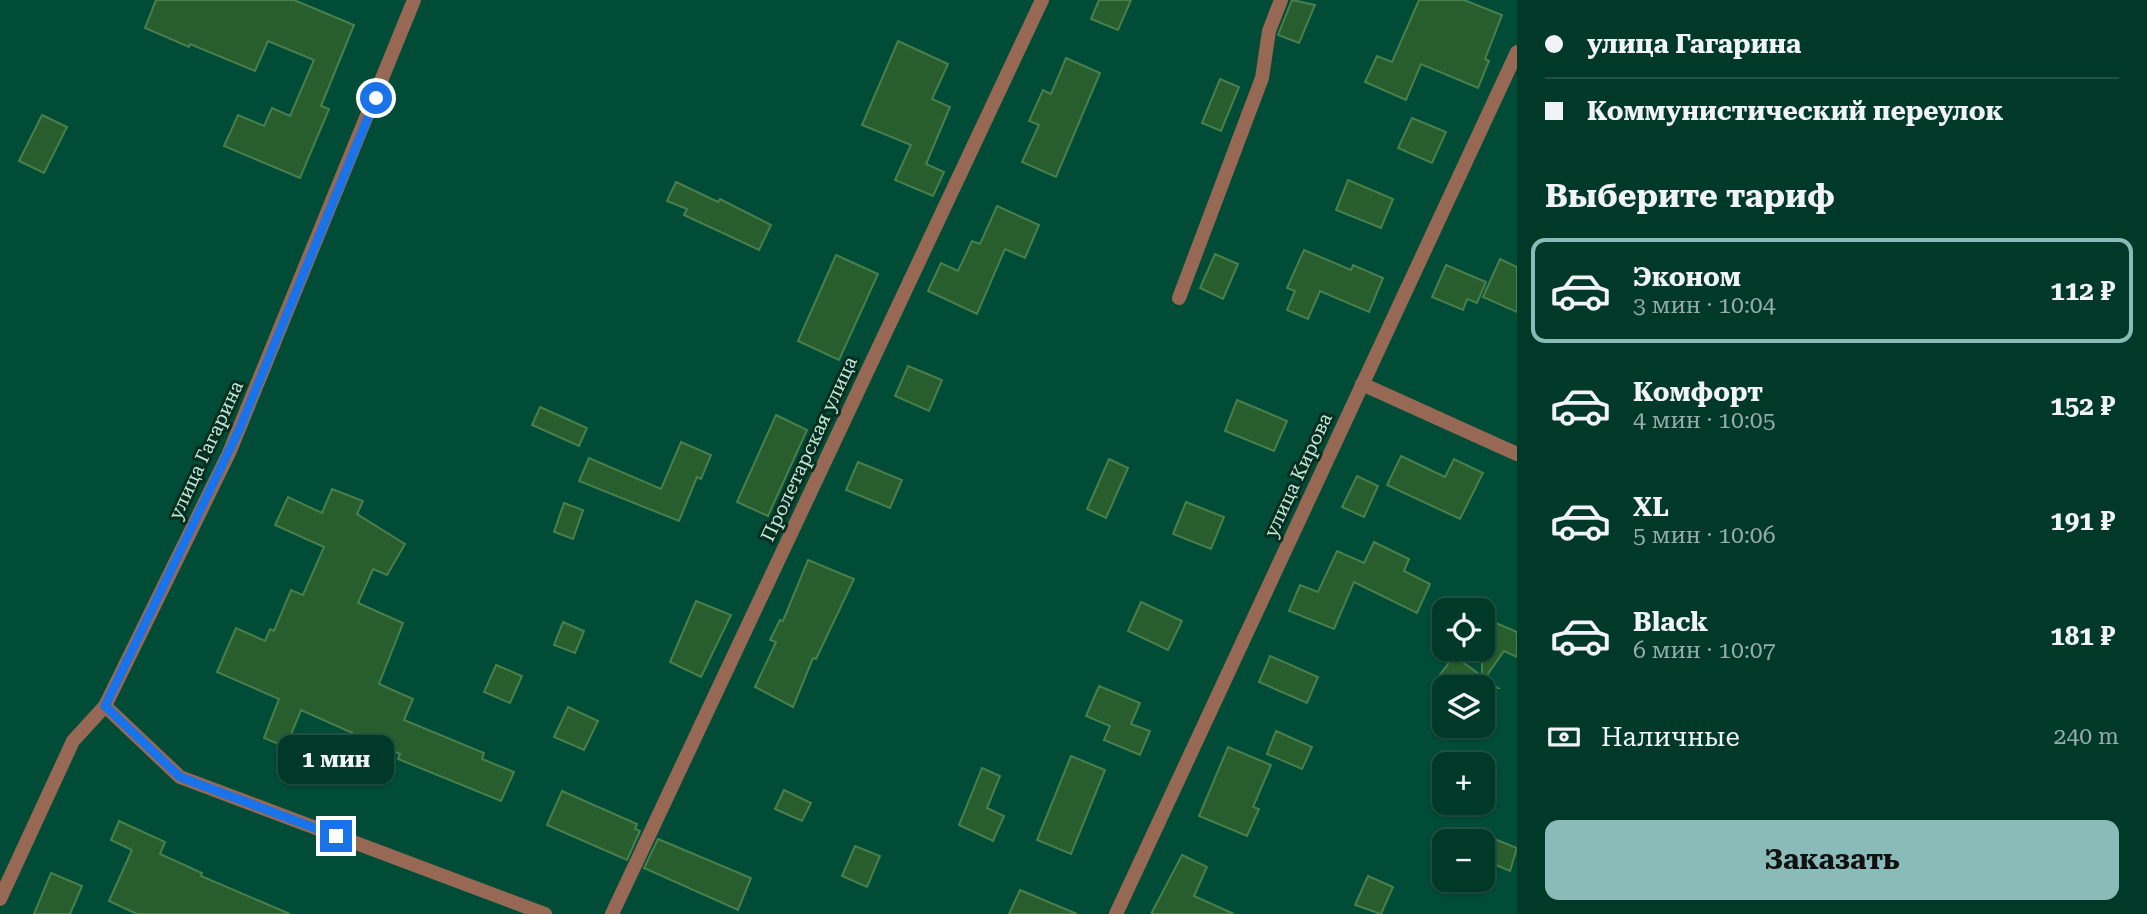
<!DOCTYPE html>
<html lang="ru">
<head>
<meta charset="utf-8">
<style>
	body { margin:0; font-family:"Roboto Serif",serif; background:#0a4030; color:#f1f3f6; height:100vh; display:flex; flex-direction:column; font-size:26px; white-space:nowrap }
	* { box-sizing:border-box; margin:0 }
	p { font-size:23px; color:#95aca8 }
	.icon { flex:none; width:38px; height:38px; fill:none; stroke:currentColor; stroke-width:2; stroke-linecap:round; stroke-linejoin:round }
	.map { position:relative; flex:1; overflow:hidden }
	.drawer { display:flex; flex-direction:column; background:#003928; width:630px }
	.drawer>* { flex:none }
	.banner { display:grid; align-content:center; height:154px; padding:0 28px; background:#003928 }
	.buttons { position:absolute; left:1432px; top:598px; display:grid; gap:14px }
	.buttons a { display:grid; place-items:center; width:63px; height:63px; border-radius:14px; background:#003928; box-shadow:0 2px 5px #0004,0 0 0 2px #225345; font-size:35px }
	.end { position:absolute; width:32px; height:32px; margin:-16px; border:9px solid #1a73e8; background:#fff; box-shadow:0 0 0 4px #fff }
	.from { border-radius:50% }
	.bubble { position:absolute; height:49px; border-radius:14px; background:#003928; box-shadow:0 2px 5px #0004,0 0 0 2px #225345; font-size:23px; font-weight:700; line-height:49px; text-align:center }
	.banner b { display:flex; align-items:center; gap:24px; height:66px; font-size:26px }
	.banner b+b { border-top:2px solid #225345 }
	.banner i { width:18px; height:18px; background:#f1f3f6 }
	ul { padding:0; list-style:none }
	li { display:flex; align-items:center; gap:21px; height:105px; margin:0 14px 10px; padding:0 14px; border:4px solid transparent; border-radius:14px }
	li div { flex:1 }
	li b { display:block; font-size:26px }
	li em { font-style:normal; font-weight:700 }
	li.active { border-color:#8bbbb9 }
	li>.icon { width:63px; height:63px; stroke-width:1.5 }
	h2 { padding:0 28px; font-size:32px; line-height:84px }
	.pay { display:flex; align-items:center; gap:18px; height:77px; padding:0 28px; font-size:26px }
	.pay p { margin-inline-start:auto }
	.cta { display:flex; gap:14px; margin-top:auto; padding:14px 28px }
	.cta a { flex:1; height:80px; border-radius:14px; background:#8bbbb9; color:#111; font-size:28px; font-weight:700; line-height:80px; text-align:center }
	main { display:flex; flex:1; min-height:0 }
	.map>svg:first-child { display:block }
	.building { fill:#285e2d; stroke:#497f4c; stroke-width:2 }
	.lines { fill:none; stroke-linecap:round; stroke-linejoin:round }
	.minor { stroke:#976954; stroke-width:14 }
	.route { stroke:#1a73e8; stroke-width:9 }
	.labels { text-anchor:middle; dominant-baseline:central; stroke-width:6; stroke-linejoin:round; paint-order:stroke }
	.street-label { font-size:19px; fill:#c1e9d7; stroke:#092e21 }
</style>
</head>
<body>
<main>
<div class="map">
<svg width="1517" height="914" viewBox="0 0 1517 914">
	<rect width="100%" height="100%" fill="#004c36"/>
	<g class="building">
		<polygon points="156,0 294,0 354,25 321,106 329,109 300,178 224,146 238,115 264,126 272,108 290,116 314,60 268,41 255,71 190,44 189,47 145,28"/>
		<polygon points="1099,0 1131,0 1118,30 1091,19"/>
		<polygon points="1292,0 1315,5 1299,43 1278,35"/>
		<polygon points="1419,0 1464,0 1502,15 1485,59 1489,61 1478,88 1421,64 1406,100 1365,82 1377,56 1392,62"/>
		<polygon points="898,41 948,64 932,99 950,107 926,164 944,172 933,196 895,180 911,145 862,125"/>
		<polygon points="1066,58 1100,73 1056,177 1022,162 1039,125 1029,121 1043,90 1051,94"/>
		<polygon points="1220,79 1239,87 1221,131 1202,123"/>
		<polygon points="42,115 67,127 44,173 19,161"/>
		<polygon points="1412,118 1446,132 1432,163 1398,148"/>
		<polygon points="1348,180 1393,199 1381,228 1336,210"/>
		<polygon points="676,182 718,202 720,199 771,225 759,250 684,215 687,209 667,201"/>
		<polygon points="997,206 1039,225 1025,258 1005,249 977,314 928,291 941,263 958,271 972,241 980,244"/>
		<polygon points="1304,250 1351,270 1353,265 1383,278 1369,312 1320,291 1308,319 1287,310 1295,291 1287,288"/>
		<polygon points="1215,254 1238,264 1223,299 1200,288"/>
		<polygon points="836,255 878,274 839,360 798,341"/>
		<polygon points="1500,259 1517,267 1517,312 1483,297"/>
		<polygon points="1446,265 1486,282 1477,303 1467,299 1463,310 1432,297"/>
		<polygon points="908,366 942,380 929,411 895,396"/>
		<polygon points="1237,400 1287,421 1274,451 1225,431"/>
		<polygon points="540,407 587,428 579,446 532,425"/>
		<polygon points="776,415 807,430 768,516 737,502"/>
		<polygon points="681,442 711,455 701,479 697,477 679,521 579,481 589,458 661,489"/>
		<polygon points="1401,456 1445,477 1454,459 1483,473 1460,519 1387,485"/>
		<polygon points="1109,459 1128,468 1106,518 1087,509"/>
		<polygon points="858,462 902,480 890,508 846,490"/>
		<polygon points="1357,476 1378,486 1364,517 1342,507"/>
		<polygon points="332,489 363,501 357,514 405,544 387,575 373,569 358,603 403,623 379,684 413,699 404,720 484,753 482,759 514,772 501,801 398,759 400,754 301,710 286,747 264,738 279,699 217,672 236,628 265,641 270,629 274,631 291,590 303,595 324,547 275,525 288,497 322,513"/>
		<polygon points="1186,502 1224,517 1211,549 1173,534"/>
		<polygon points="564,503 583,510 573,539 554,532"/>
		<polygon points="1374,542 1409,559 1404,571 1430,584 1417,613 1354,582 1334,629 1289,611 1300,585 1318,592 1337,551 1364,563"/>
		<polygon points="808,560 854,579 816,659 813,658 793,707 755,687 776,642 770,640 780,620 783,621"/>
		<polygon points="696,601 731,615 701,677 670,662"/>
		<polygon points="1141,602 1182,621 1168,650 1128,631"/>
		<polygon points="1482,617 1517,632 1517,657 1504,651 1485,678 1498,688 1454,688 1439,676 1454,656 1482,676"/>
		<polygon points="563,622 584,631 575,653 554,645"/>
		<polygon points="1270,656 1318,677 1307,703 1259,682"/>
		<polygon points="496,665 522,676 510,703 484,692"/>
		<polygon points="1099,686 1140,703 1131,724 1150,731 1140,755 1104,740 1110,726 1086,716"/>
		<polygon points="568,707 598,721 584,750 554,737"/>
		<polygon points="1276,731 1312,747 1302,769 1267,754"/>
		<polygon points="1228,747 1271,765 1253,807 1259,809 1247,836 1199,816"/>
		<polygon points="1071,756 1105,770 1071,854 1037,840"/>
		<polygon points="982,768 1000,776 987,808 1004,816 993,841 959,825"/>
		<polygon points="784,790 811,803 802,821 775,809"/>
		<polygon points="562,791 637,824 635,829 640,831 627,860 547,825"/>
		<polygon points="119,821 165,842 160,854 202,873 201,876 290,914 137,914 109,901 132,850 111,840"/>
		<polygon points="1482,834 1517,848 1510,871 1482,859"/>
		<polygon points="658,839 751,878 738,910 644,868"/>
		<polygon points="855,846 880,856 867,887 842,876"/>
		<polygon points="1182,855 1207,867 1194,896 1234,914 1151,914"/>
		<polygon points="51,873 82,886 70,914 34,914"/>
		<polygon points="1368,876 1393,887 1381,914 1355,905"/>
		<polygon points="1020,890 1077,914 1009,914"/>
	</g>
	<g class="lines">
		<g class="minor">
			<polyline points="1179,298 1262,78 1269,31 1281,0"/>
			<polyline points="1362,384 1517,454"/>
			<polyline points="105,706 180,777 545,914"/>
			<polyline points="0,899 73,741 105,706 229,453 414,0"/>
			<polyline points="612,914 1042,0"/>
			<polyline points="1116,914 1517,52"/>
		</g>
	</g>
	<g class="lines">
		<polyline class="route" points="336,836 180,777 105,706 239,430 376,98"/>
	</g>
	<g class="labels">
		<g class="street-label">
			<text transform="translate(809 449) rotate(-65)">Пролетарская улица</text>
			<text transform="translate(206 450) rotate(-65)">улица Гагарина</text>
			<text transform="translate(1298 475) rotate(-65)">улица Кирова</text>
		</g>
	</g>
</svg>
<div class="buttons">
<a><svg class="icon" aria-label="locate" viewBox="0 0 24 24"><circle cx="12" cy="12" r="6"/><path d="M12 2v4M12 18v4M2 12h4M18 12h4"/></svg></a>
<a><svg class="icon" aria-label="layers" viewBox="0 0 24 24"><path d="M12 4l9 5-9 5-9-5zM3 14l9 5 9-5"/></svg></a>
<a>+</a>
<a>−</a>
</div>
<i class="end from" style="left:376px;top:98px"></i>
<i class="end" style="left:336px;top:836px"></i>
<div class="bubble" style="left:278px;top:735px;width:116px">1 мин</div>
</div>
<section class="drawer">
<div class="banner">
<b><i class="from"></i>улица Гагарина</b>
<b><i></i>Коммунистический переулок</b>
</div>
<h2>Выберите тариф</h2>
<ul>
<li class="active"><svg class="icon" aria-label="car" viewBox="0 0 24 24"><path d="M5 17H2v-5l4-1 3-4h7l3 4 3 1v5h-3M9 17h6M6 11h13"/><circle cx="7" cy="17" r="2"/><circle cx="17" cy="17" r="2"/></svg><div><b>Эконом</b><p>3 мин · 10:04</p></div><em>112 ₽</em></li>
<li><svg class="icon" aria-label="car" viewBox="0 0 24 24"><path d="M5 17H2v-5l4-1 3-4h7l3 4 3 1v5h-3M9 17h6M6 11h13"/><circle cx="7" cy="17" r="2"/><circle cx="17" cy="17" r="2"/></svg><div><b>Комфорт</b><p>4 мин · 10:05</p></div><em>152 ₽</em></li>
<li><svg class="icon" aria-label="car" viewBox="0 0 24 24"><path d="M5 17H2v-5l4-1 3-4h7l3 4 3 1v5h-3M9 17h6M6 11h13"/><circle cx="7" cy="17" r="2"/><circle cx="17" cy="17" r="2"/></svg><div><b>XL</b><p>5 мин · 10:06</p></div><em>191 ₽</em></li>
<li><svg class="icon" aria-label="car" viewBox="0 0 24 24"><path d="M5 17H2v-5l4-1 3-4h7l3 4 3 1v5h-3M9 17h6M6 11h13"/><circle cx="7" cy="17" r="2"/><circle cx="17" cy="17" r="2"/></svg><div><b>Black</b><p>6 мин · 10:07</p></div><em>181 ₽</em></li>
</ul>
<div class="pay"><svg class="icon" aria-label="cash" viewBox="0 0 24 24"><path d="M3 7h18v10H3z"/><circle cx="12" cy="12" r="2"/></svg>Наличные<p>240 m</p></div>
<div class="cta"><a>Заказать</a></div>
</section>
</main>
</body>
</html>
